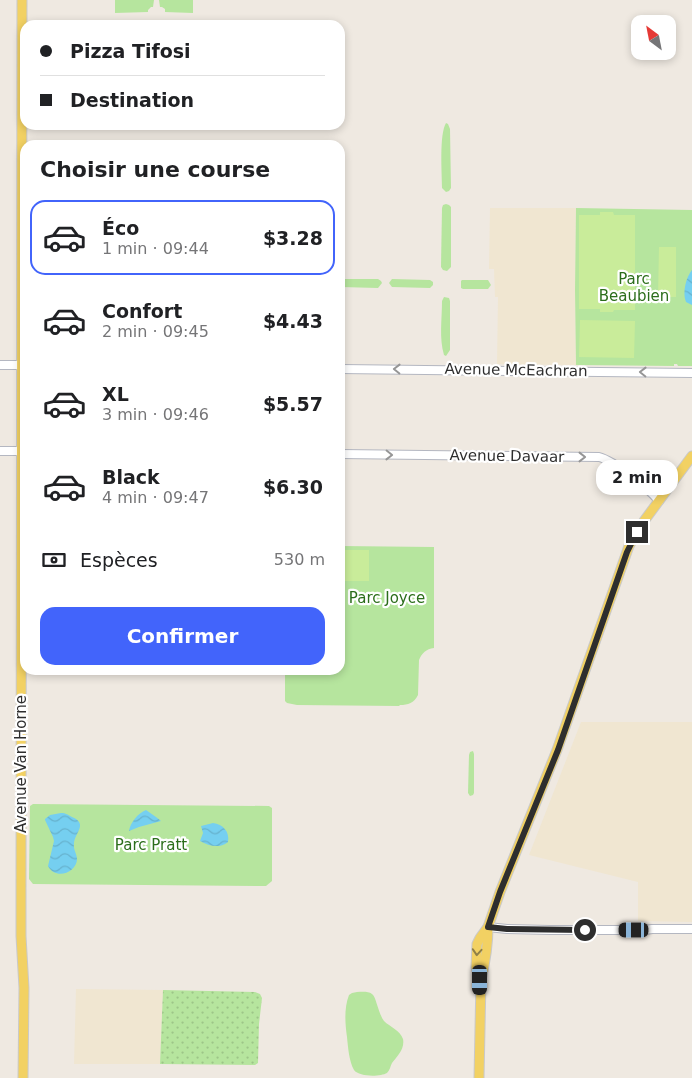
<!DOCTYPE html>
<html lang="fr">
<head>
<meta charset="utf-8">
<style>
	body { margin:0; font-family:"DejaVu Sans",sans-serif; background:#f2f2f2; color:#202124; height:100vh; display:flex; flex-direction:column; font-size:19px; white-space:nowrap }
	* { box-sizing:border-box; margin:0 }
	p { font-size:16px; color:#757577 }
	.icon { flex:none; width:28px; height:28px; fill:none; stroke:currentColor; stroke-width:2; stroke-linecap:round; stroke-linejoin:round }
	.map { position:relative; flex:1; overflow:hidden }
	.drawer { position:absolute; left:20px; top:140px; width:325px; height:535px; display:flex; flex-direction:column; background:#fff; border-radius:15px; box-shadow:0 2px 8px #0003 }
	.drawer>* { flex:none }
	.banner { position:absolute; left:20px; top:20px; width:325px; height:110px; border-radius:15px; box-shadow:0 2px 8px #0003; display:grid; align-content:center; height:110px; padding:0 20px; background:#fff }
	.needle { width:32px; rotate:328deg }
	.tools { position:absolute; left:631px; top:15px; display:grid; gap:10px }
	.tools a { display:grid; place-items:center; width:45px; height:45px; border-radius:10px; background:#fff; box-shadow:0 2px 8px #0003; font-size:25px }
	.end { position:absolute; width:22px; height:22px; margin:-11px; border:6px solid #2e2e2e; background:#fff; box-shadow:0 0 0 2px #fff }
	.from { border-radius:50% }
	.bubble { position:absolute; height:35px; border-radius:15px; background:#fff; box-shadow:0 2px 8px #0003; font-size:16px; font-weight:700; line-height:35px; text-align:center }
	.car { position:absolute; width:15px; height:30px; margin:-15px -8px; border-radius:6px; box-shadow:0 0 4px 1px #0007; background:linear-gradient(#222 24%,#8ab4d8 0 40%,#222 0 76%,#8ab4d8 0 86%,#222 0) }
	.banner b { display:flex; align-items:center; gap:18px; height:48px; font-size:19px }
	.banner b+b { border-top:1px solid #e0e0e0 }
	.banner i { width:12px; height:12px; background:#202124 }
	ul { padding:0; list-style:none }
	li { display:flex; align-items:center; gap:15px; height:75px; margin:0 10px 8px; padding:0 10px; border:2px solid transparent; border-radius:15px }
	li div { flex:1 }
	li b { display:block; font-size:19px }
	li em { font-style:normal; font-weight:700 }
	li.on { border-color:#4264fb }
	li>.icon { width:45px; height:45px; stroke-width:1.5 }
	h2 { padding:0 20px; font-size:22px; line-height:60px }
	.pay { display:flex; align-items:center; gap:12px; height:55px; padding:0 20px; font-size:19px }
	.pay p { margin-inline-start:auto }
	.action { display:flex; gap:10px; margin-top:auto; padding:10px 20px }
	.action a { flex:1; height:58px; border-radius:15px; background:#4264fb; color:#fff; font-size:20px; font-weight:700; line-height:58px; text-align:center }
	.map>svg:first-child { display:block }
	.education { fill:#f0e6d1 }
	.grass { fill:#b6e59e }
	.garden { fill:url(#garden-dots) }
	.pitch { fill:#c9ec9a }
	.water { fill:url(#water-waves) }
	.lines { fill:none; stroke-linecap:round; stroke-linejoin:round }
	.minor-casing { stroke:#b4b7c1; stroke-width:10 }
	.major-casing { stroke:#c9c9c9; stroke-width:11 }
	.minor { stroke:#fff; stroke-width:8 }
	.major { stroke:#f2d163; stroke-width:9 }
	.oneway { stroke:#969696 }
	.oneway2 { stroke:#908048 }
	.route { stroke:#2e2e2e; stroke-width:6 }
	.labels { text-anchor:middle; dominant-baseline:central; stroke-width:4.5; stroke-linejoin:round; paint-order:stroke }
	.park-label { font-size:15px; fill:#2c6e1b; stroke:#fff }
	.street-label { font-size:15px; fill:#2e2e2e; stroke:#fff }
</style>
</head>
<body>
<div class="map">
<svg width="692" height="1078" viewBox="0 0 692 1078">
	<defs>
		<pattern id="garden-dots" width="8" height="8" patternUnits="userSpaceOnUse" patternTransform="scale(1.25)"><rect width="8" height="8" fill="#b6e59e"/><path d="M2 2h.1M6 6h.1" fill="none" stroke="#9dc588" stroke-width="1.8" stroke-linecap="round"/></pattern>
		<pattern id="water-waves" width="16" height="10" patternUnits="userSpaceOnUse" patternTransform="scale(1.25)"><rect width="16" height="10" fill="#75cff0"/><path d="M0 5q4-4 8 0t8 0" fill="none" stroke="#66b2ce"/></pattern>
	</defs>
	<rect width="100%" height="100%" fill="#efe9e1"/>
	<g class="education">
		<polygon points="490,208 576,208 575,290 576,365 497,364 498,297 495,297 494,269 489,269"/>
		<polygon points="581,722 692,722 692,922 638,921 638,882 529,855"/>
		<polygon points="76,989 163,990 160,1064 74,1064"/>
	</g>
	<g class="grass">
		<polygon points="115,0 154,0 153,7 151,7 148,10 148,12 115,13"/>
		<polygon points="159,0 193,0 193,13 165,12 165,9 162,7 160,7"/>
		<path d="M 446,123 L 448,124 L 450,129 L 451,188 L 449,191 L 446,192 L 442,188 C 442,173 439,135 446,123 Z"/>
		<polygon points="446,204 449,205 451,207 451,267 447,271 443,270 441,267 442,208 443,205"/>
		<polygon points="576,208 692,210 692,366 678,366 677,364 674,364 674,366 576,365 575,290"/>
		<polygon points="340,279 378,279 381,281 382,283 378,288 341,287"/>
		<polygon points="392,279 430,280 433,282 433,285 430,288 392,287 389,283"/>
		<polygon points="462,280 488,280 491,285 488,289 463,289 461,288 461,281"/>
		<path d="M 444,297 L 449,298 L 450,301 L 450,350 L 446,356 L 444,355 C 439,338 442,319 442,301 Z"/>
		<path d="M 340,546 L 434,547 L 434,648 C 426,649 422,653 419,660 L 418,695 C 414,703 408,705 400,705 L 399,706 L 297,705 L 287,703 L 285,701 L 285,670 L 340,670 Z"/>
		<polygon points="473,751 474,754 474,793 473,795 470,796 468,793 469,755 470,752"/>
		<polygon points="33,804 269,806 272,808 272,881 266,886 33,884 29,879 30,806"/>
		<path d="M 357,992 C 362,992 368,991 372,994 C 376,996 378,1013 384,1021 C 390,1027 400,1030 403,1039 C 405,1049 397,1056 392,1063 C 390,1067 390,1070 387,1073 C 380,1077 359,1077 354,1070 C 349,1061 348,1047 347,1037 C 345,1023 344,1008 349,995 L 352,993 Z"/>
	</g>
	<polygon class="garden" points="163,990 255,992 260,994 262,998 259,1024 258,1063 255,1065 160,1064"/>
	<g class="pitch">
		<polygon points="600,212 613,212 614,215 635,215 635,310 614,310 613,312 600,312 600,309 579,309 579,215 600,215"/>
		<polygon points="659,247 676,247 676,297 658,297"/>
		<polygon points="580,320 635,321 634,358 579,357"/>
		<rect x="340" y="550" width="29" height="31"/>
	</g>
	<g class="water">
		<path d="M 692,270 L 692,305 L 686,302 C 682,293 686,277 692,270 Z"/>
		<path d="M 146,810 L 156,817 L 161,821 L 139,827 L 129,831 C 130,823 138,813 146,810 Z"/>
		<path d="M 61,813 C 66,813 68,815 72,817 C 89,824 74,833 74,844 C 73,849 77,854 77,859 C 77,872 56,881 48,866 L 54,841 L 53,837 L 45,820 L 45,819 L 50,815 Z"/>
		<path d="M 213,823 C 223,824 230,832 228,842 C 219,849 209,846 200,841 L 203,833 L 201,826 Z"/>
	</g>
	<g class="lines">
		<g class="minor-casing">
			<g id="minor">
				<polyline points="0,365 25,365"/>
				<polyline points="340,369 692,373"/>
				<polyline points="0,451 25,451"/>
				<path d="M 340,454 L 599,457 C 614,461 649,488 659,501"/>
				<polyline points="488,927 507,929 550,930 645,930 652,929 692,929"/>
			</g>
		</g>
		<g class="major-casing">
			<g id="major">
				<polyline points="22,0 21,889 21,936 24,988 23,1078"/>
				<polyline points="481,980 476,967 477,944 480,938 488,927 500,892 557,750 629,546 637,532 644,521 692,456"/>
				<path d="M 479,1078 L 481,980 C 485,963 488,944 488,927"/>
			</g>
		</g>
		<use href="#minor" class="minor"/>
		<use href="#major" class="major"/>
	</g>
	<defs><path id="oneway-chevron" d="M-2-3.5L2.5 0L-2 3.5" fill="none" stroke-width="1.6" stroke-linecap="round" stroke-linejoin="round" transform="scale(1.25)"/></defs>
	<g class="oneway">
		<use href="#oneway-chevron" transform="translate(397 369) rotate(-179)"/>
		<use href="#oneway-chevron" transform="translate(643 372) rotate(-179)"/>
		<use href="#oneway-chevron" transform="translate(389 455) rotate(1)"/>
		<use href="#oneway-chevron" transform="translate(582 457)"/>
	</g>
	<use class="oneway2" href="#oneway-chevron" transform="translate(477 952) rotate(94)"/>
	<g class="lines">
		<polyline class="route" points="585,930 507,929 488,927 500,892 558,750 627,552 637,532"/>
	</g>
	<g class="labels">
		<g class="park-label">
			<text x="634" y="279">Parc<tspan x="634" dy="17">Beaubien</tspan></text>
			<text x="387" y="598">Parc Joyce</text>
			<text x="151" y="845">Parc Pratt</text>
		</g>
		<g class="street-label">
			<text transform="translate(516 370) rotate(1)">Avenue McEachran</text>
			<text transform="translate(507 456) rotate(1)">Avenue Davaar</text>
			<text transform="translate(21 764) rotate(-90)">Avenue Van Horne</text>
		</g>
	</g>
</svg>
<div class="tools">
<a><svg class="needle" viewBox="-14 -14 28 28"><path d="M0-13l5 13h-10z" fill="#e53935"/><path d="M0 13l5-13h-10z" fill="#757577"/></svg></a>
</div>
<i class="end from" style="left:585px;top:930px"></i>
<i class="end" style="left:637px;top:532px"></i>
<div class="bubble" style="left:596px;top:460px;width:82px">2 min</div>
<i class="car" style="left:634px;top:930px;rotate:270deg"></i>
<i class="car" style="left:480px;top:980px;rotate:180deg"></i>
<div class="banner">
<b><i class="from"></i>Pizza Tifosi</b>
<b><i></i>Destination</b>
</div>
<section class="drawer">
<h2>Choisir une course</h2>
<ul>
<li class="on"><svg class="icon" aria-label="car" viewBox="0 0 24 24"><path d="M5 17H2v-5l4-1 3-4h7l3 4 3 1v5h-3M9 17h6M6 11h13"/><circle cx="7" cy="17" r="2"/><circle cx="17" cy="17" r="2"/></svg><div><b>Éco</b><p>1 min · 09:44</p></div><em>$3.28</em></li>
<li><svg class="icon" aria-label="car" viewBox="0 0 24 24"><path d="M5 17H2v-5l4-1 3-4h7l3 4 3 1v5h-3M9 17h6M6 11h13"/><circle cx="7" cy="17" r="2"/><circle cx="17" cy="17" r="2"/></svg><div><b>Confort</b><p>2 min · 09:45</p></div><em>$4.43</em></li>
<li><svg class="icon" aria-label="car" viewBox="0 0 24 24"><path d="M5 17H2v-5l4-1 3-4h7l3 4 3 1v5h-3M9 17h6M6 11h13"/><circle cx="7" cy="17" r="2"/><circle cx="17" cy="17" r="2"/></svg><div><b>XL</b><p>3 min · 09:46</p></div><em>$5.57</em></li>
<li><svg class="icon" aria-label="car" viewBox="0 0 24 24"><path d="M5 17H2v-5l4-1 3-4h7l3 4 3 1v5h-3M9 17h6M6 11h13"/><circle cx="7" cy="17" r="2"/><circle cx="17" cy="17" r="2"/></svg><div><b>Black</b><p>4 min · 09:47</p></div><em>$6.30</em></li>
</ul>
<div class="pay"><svg class="icon" aria-label="cash" viewBox="0 0 24 24"><path d="M3 7h18v10H3z"/><circle cx="12" cy="12" r="2"/></svg>Espèces<p>530 m</p></div>
<div class="action"><a>Confirmer</a></div>
</section>
</div>
</body>
</html>
